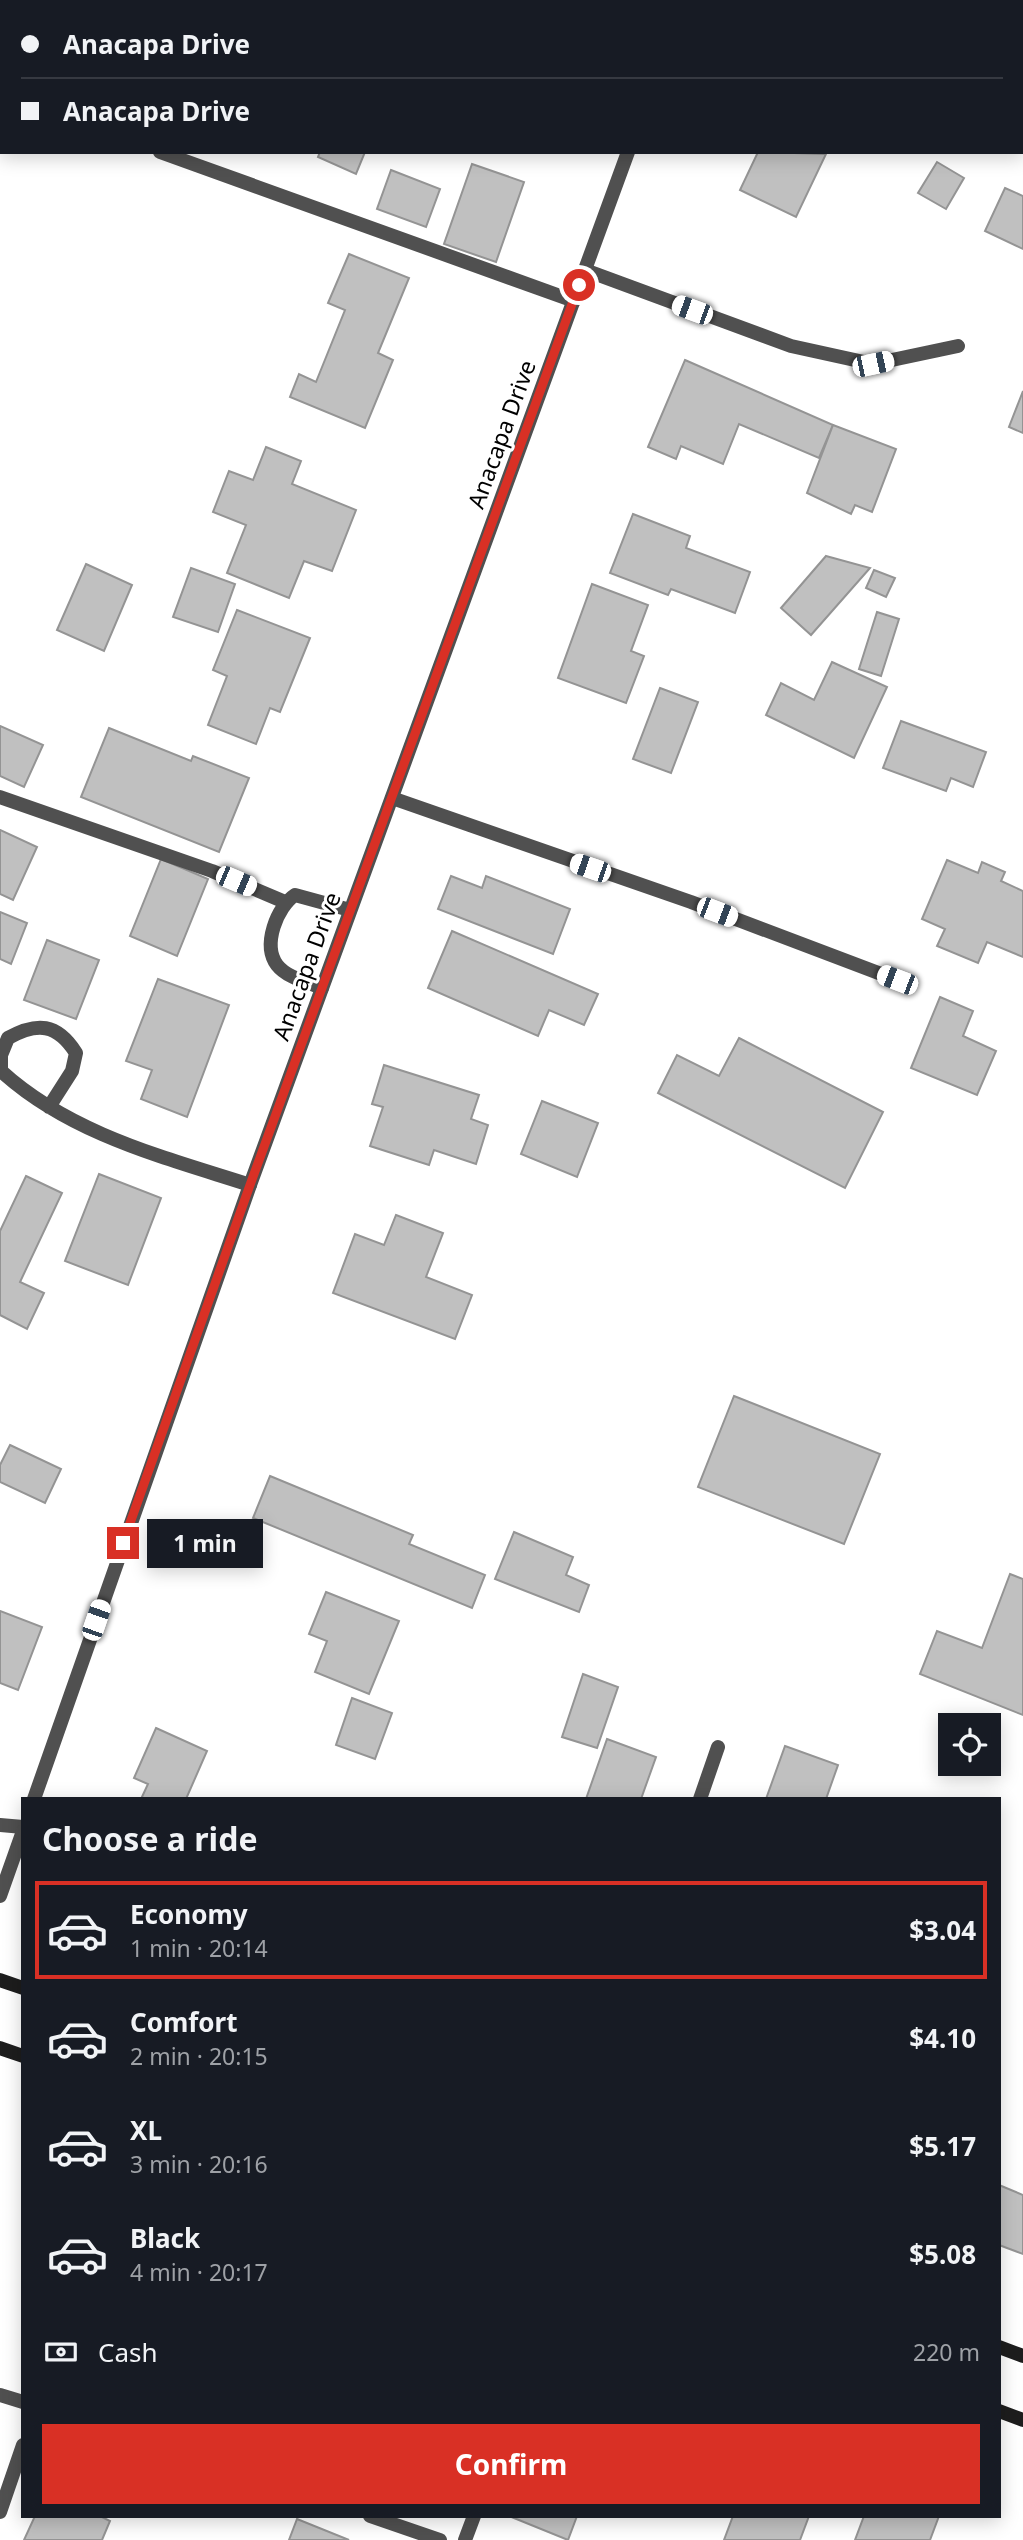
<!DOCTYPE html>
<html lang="en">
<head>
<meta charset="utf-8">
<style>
	body { margin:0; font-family:"Noto Sans",sans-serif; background:#20242c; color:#f1f3f6; height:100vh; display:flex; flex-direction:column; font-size:26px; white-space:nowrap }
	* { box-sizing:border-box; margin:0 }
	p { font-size:23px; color:#9ea1a6 }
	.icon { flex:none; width:38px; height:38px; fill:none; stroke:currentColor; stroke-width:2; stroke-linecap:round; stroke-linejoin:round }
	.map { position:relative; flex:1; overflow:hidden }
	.drawer { position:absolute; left:21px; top:1797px; width:980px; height:721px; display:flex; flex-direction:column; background:#171b24; border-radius:0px; box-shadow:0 4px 18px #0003 }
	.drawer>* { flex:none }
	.top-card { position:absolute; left:0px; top:0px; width:1024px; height:154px; box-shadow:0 4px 18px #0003; display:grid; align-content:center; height:154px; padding:0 21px; background:#171b24 }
	.tools { position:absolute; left:938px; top:1713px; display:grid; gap:14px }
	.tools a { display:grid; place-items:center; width:63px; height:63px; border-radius:0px; background:#171b24; box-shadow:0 4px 18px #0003; font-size:35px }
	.end { position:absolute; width:32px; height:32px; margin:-16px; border:9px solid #d93025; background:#fff; box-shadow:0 0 0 4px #fff }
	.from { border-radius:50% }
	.bubble { position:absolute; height:49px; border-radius:0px; background:#171b24; box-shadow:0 4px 18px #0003; font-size:23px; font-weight:700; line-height:49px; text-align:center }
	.car { position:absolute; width:21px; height:42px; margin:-21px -10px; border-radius:9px; box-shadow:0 0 5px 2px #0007; background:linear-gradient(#fff 24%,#345 0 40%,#fff 0 76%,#345 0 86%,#fff 0) }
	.top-card b { display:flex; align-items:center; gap:24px; height:66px; font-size:26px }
	.top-card b+b { border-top:2px solid #363941 }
	.top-card i { width:18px; height:18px; background:#f1f3f6 }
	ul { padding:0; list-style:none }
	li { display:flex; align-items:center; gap:21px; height:98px; margin:0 14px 10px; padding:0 7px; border:4px solid transparent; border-radius:0px }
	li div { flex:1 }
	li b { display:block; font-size:26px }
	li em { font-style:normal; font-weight:700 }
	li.selected { border-color:#d93025 }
	li>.icon { width:63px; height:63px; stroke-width:1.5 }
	h2 { padding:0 21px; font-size:32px; line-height:84px }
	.pay { display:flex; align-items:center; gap:18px; height:77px; padding:0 21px; font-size:26px }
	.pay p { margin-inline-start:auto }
	.button { display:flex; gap:14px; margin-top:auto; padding:14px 21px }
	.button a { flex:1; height:80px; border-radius:0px; background:#d93025; color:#fff; font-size:28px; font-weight:700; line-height:80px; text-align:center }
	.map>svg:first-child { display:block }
	.building { fill:#c0c0c0; stroke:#949494; stroke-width:2 }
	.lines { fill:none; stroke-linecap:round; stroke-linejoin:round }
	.lane { stroke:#505050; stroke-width:14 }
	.street { stroke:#505050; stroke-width:14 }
	.secondary { stroke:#1d1d1d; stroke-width:14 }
	.route { stroke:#d93025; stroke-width:9 }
	.labels { text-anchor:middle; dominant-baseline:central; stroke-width:6; stroke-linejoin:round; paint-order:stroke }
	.street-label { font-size:23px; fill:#000; stroke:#fff }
</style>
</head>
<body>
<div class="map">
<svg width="1023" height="2540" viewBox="0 0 1023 2540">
	<rect width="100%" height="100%" fill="#fff"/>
	<g class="building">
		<polygon points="377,0 477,0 482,2 376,2"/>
		<polygon points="320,152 365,152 356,174 318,157"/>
		<polygon points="758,152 826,154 796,217 740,190"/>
		<polygon points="937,162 964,178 946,209 918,193"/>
		<polygon points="472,164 524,182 496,262 444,244"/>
		<polygon points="391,170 440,189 426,227 377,209"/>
		<polygon points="1005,188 1023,196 1023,249 985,231"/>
		<polygon points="349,254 409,278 378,353 393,360 365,428 290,397 299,374 316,382 345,310 328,303"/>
		<polygon points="685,360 833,425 819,458 739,424 723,464 681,446 676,459 648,447"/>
		<polygon points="1023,391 1023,433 1009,427"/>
		<polygon points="833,425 896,449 872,512 855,505 851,514 807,493"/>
		<polygon points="266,447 301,461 292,484 356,510 332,571 304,561 289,598 227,573 246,525 213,512 229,471 253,480"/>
		<polygon points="633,514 690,536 686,548 750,572 735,613 671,589 668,595 610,573"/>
		<polygon points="826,556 870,568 811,635 781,608"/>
		<polygon points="86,564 132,585 104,651 57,630"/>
		<polygon points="191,568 235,584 218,632 173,617"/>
		<polygon points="874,570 895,578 886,597 866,588"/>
		<polygon points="592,584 648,605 631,651 644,656 626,703 558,678"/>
		<polygon points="237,610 310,638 280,712 270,708 256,744 208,725 227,676 213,670"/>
		<polygon points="877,612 899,619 881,676 859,669"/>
		<polygon points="832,662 887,687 854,758 766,715 781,683 814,700"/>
		<polygon points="660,688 698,702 671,773 633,759"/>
		<polygon points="901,721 986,752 973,787 951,778 946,791 883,768"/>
		<polygon points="0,726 43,745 24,787 0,776"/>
		<polygon points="109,728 191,761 193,756 249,778 219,852 81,797"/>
		<polygon points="0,830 37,847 13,900 0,894"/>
		<polygon points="161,859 208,879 177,956 130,936"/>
		<polygon points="947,860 978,873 982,862 1005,872 1001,881 1023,891 1023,957 987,942 978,963 937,946 945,929 922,919"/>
		<polygon points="451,876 482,888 486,876 570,909 553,954 438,909"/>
		<polygon points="0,912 27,923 11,964 0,959"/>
		<polygon points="452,931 598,994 584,1025 549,1010 538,1036 428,988"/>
		<polygon points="47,940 99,960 76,1019 24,1000"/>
		<polygon points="158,979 229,1005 187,1117 141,1099 152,1070 126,1061"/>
		<polygon points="940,997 973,1011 963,1036 996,1051 977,1095 911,1068"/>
		<polygon points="739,1038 883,1112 845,1188 658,1093 677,1055 719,1076"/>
		<polygon points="384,1065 479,1095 471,1119 488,1125 476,1164 434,1150 429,1165 370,1146 383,1107 372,1104"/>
		<polygon points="542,1101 598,1123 577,1177 521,1154"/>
		<polygon points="99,1174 161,1198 128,1285 65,1261"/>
		<polygon points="26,1176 62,1193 20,1282 44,1293 27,1329 0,1315 0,1231"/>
		<polygon points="396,1215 443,1233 426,1277 472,1295 455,1339 333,1293 355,1234 384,1245"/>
		<polygon points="734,1396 880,1454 844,1544 698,1487"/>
		<polygon points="10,1445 61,1469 45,1503 0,1482 0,1465"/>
		<polygon points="270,1476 413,1535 409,1544 485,1575 472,1608 253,1518"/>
		<polygon points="514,1532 573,1557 566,1575 589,1585 579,1612 495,1579"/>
		<polygon points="1010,1574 1023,1579 1023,1715 920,1674 937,1631 982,1648"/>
		<polygon points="326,1592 399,1621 369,1694 315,1672 327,1641 309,1634"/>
		<polygon points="0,1611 42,1627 18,1690 0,1683"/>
		<polygon points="583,1674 618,1687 597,1748 562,1737"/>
		<polygon points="352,1698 392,1713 375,1759 336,1745"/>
		<polygon points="156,1728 207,1751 186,1799 141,1799 148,1784 134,1778"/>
		<polygon points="607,1739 656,1757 641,1799 586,1799"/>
		<polygon points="785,1746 838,1765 826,1799 766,1799"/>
		<polygon points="999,2185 1023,2195 1023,2254 999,2245"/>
		<polygon points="35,2516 100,2516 110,2521 102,2540 24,2540"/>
		<polygon points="509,2516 577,2516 568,2540"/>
		<polygon points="733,2516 809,2516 800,2540 724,2540"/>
		<polygon points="864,2516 939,2516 930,2540 855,2540"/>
		<polygon points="297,2519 349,2540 289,2540"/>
	</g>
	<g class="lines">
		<g class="lane">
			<polyline points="160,152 574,301"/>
			<polyline points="585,270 791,346 873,364 958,346"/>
			<polyline points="0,797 212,871 285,902"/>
			<polyline points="392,798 691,902 897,980"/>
			<path d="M 322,988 C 308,982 287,978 277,965 C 262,945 277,907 295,895 L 350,910"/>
			<path d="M 49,1107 L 72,1071 L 76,1053 C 57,1023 37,1022 8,1038 L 1,1055 L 1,1071 C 70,1134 163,1157 250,1185"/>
			<polyline points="700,1799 718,1747"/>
			<polyline points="0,1825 23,1827"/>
			<polyline points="465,2540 474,2516"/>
		</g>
		<g class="street">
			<polyline points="683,2 684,0"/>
			<polyline points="34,1799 250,1185 628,152"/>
			<polyline points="0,1896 23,1831"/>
			<polyline points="0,2395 23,2402"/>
			<polyline points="0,2512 23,2445"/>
			<polyline points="370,2516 440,2540"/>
		</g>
		<g class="secondary">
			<polyline points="0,1980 23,1988"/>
			<polyline points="0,2048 23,2056"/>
			<polyline points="999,2347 1023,2356"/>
			<polyline points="999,2411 1023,2420"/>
		</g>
	</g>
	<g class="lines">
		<polyline class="route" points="123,1543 250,1185 579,285"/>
	</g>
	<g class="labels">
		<g class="street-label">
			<text transform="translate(501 434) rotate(-70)">Anacapa Drive</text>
			<text transform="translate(306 966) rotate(-70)">Anacapa Drive</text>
		</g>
	</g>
</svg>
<div class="tools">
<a><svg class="icon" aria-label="locate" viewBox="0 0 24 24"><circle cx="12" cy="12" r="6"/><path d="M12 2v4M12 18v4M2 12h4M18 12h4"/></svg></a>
</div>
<i class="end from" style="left:579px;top:285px"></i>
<i class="end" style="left:123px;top:1543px"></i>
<div class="bubble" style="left:147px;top:1519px;width:116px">1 min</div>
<i class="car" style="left:692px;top:310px;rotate:290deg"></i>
<i class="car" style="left:873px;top:364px;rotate:78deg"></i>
<i class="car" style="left:590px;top:868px;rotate:289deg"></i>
<i class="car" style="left:236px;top:881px;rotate:113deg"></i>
<i class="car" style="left:717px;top:912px;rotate:111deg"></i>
<i class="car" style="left:897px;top:980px;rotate:291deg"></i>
<i class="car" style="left:96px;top:1620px;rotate:19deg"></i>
<div class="top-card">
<b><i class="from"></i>Anacapa Drive</b>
<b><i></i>Anacapa Drive</b>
</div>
<section class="drawer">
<h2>Choose a ride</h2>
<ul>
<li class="selected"><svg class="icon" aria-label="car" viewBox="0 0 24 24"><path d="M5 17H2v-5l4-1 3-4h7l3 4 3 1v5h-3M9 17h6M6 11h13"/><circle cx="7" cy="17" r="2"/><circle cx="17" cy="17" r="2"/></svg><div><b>Economy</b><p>1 min · 20:14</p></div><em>$3.04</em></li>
<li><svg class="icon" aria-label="car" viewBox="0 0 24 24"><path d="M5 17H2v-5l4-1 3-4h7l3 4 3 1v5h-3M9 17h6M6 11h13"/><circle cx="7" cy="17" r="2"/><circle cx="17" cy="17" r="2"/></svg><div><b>Comfort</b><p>2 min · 20:15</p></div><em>$4.10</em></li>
<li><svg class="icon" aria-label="car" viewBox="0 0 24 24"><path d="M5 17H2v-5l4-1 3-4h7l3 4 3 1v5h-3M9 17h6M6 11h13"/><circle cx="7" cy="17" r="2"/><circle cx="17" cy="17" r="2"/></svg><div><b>XL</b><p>3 min · 20:16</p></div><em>$5.17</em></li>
<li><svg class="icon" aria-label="car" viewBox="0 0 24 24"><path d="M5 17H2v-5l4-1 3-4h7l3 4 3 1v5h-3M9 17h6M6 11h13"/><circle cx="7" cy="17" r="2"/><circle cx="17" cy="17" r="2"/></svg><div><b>Black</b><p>4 min · 20:17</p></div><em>$5.08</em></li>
</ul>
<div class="pay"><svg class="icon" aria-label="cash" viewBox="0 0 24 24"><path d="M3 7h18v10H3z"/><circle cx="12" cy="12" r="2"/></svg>Cash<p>220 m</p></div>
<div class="button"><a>Confirm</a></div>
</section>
</div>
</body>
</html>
